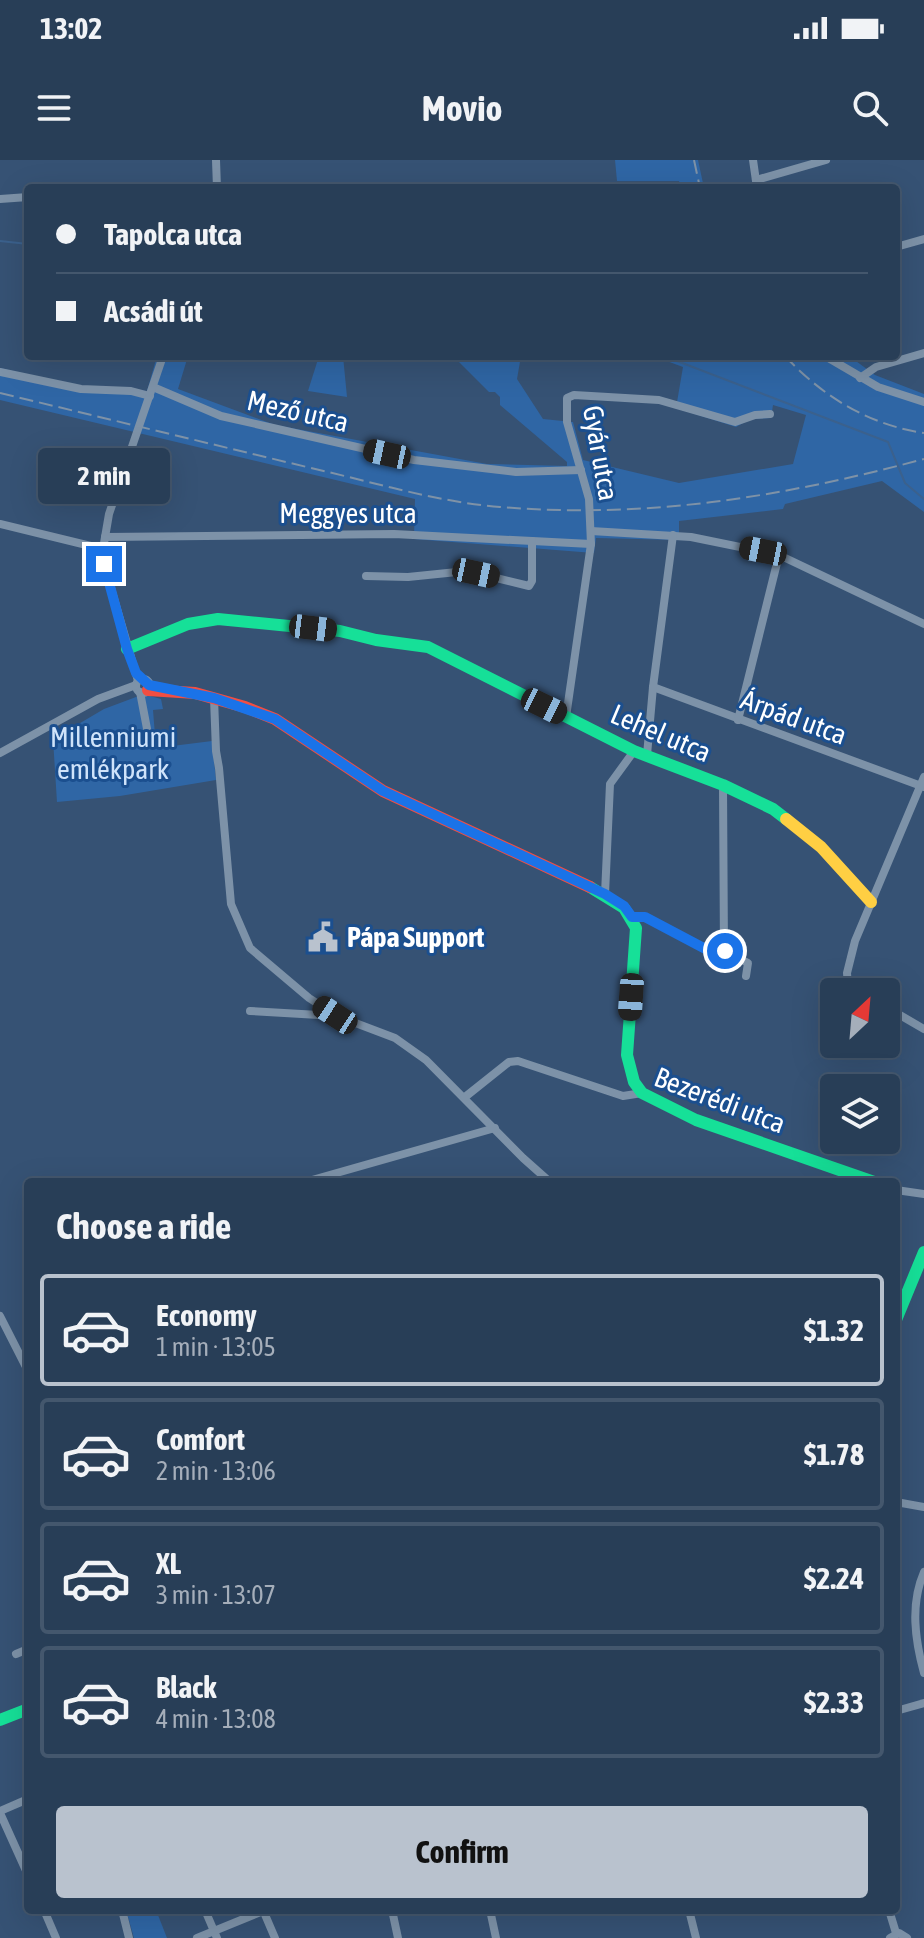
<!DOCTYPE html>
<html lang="en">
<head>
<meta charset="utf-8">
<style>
	body { margin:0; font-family:"Asap Condensed",sans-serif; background:#30455d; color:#f1f3f6; height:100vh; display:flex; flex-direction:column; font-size:30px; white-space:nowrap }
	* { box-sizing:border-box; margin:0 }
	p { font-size:26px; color:#a5aeba }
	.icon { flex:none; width:44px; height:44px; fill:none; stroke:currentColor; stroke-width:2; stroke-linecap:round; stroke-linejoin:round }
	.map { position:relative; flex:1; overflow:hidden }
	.details { position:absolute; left:24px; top:1018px; width:876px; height:736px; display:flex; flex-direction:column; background:#283e57; border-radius:8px; box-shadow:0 8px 32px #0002,0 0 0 2px #44576d }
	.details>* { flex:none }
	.hud { position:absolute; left:24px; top:24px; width:876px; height:176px; border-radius:8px; box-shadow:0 8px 32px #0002,0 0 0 2px #44576d; display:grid; align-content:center; height:176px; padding:0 32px; background:#283e57 }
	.needle { width:52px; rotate:26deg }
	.fabs { position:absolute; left:820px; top:818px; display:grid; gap:16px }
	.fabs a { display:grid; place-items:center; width:80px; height:80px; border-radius:8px; background:#283e57; box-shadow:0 8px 32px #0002,0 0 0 2px #44576d; font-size:40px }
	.end { position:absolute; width:36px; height:36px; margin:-18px; border:10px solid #1a73e8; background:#fff; box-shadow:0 0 0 4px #fff }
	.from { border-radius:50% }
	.bubble { position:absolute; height:56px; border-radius:8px; background:#283e57; box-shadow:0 8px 32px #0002,0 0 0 2px #44576d; font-size:26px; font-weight:700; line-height:56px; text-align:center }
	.car { position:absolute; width:24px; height:48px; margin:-24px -12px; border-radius:10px; box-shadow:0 0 6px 2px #0007; background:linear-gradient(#222 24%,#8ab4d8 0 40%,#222 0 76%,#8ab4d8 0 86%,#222 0) }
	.hud b { display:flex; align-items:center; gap:28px; height:76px; font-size:30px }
	.hud b+b { border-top:2px solid #44576d }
	.hud i { width:20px; height:20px; background:#f1f3f6 }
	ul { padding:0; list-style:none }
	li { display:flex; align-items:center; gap:24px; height:112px; margin:0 16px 12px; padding:0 16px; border:4px solid #44576d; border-radius:8px }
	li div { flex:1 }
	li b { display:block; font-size:30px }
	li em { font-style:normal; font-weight:700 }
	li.on { border-color:#b9c2ce }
	li>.icon { width:72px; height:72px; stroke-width:1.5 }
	h2 { padding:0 32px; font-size:36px; line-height:96px }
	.button { display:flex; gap:16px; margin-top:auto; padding:16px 32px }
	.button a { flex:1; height:92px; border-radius:8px; background:#b9c2ce; color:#111; font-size:32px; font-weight:700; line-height:92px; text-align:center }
	.status { display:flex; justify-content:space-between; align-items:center; height:56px; padding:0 40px; background:#283e57; direction:ltr }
	.status svg { height:22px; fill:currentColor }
	header { display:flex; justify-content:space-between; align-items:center; height:104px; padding:0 32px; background:#283e57; font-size:36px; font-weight:700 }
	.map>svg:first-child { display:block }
	.green { fill:#2f66a5 }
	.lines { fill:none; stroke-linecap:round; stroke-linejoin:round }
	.stream { stroke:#3b618d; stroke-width:2 }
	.street { stroke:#7d92a8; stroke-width:8 }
	.fast { stroke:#16e098; stroke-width:12 }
	.slow { stroke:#ffcf43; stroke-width:12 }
	.jam { stroke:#f24e42; stroke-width:12 }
	.rail { stroke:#7e92a7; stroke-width:2; stroke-dasharray:14 6; stroke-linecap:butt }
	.route { stroke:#1a73e8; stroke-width:10 }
	.labels { text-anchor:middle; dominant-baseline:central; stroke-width:6; stroke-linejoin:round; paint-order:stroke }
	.street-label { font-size:28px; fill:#fff; stroke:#1b4f8f }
	.park-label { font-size:28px; fill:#cfe3fa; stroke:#1b4f8f }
	.poi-label { font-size:28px; font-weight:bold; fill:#fff; stroke:#1b4f8f; text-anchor:start }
</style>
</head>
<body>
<div class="status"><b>13:02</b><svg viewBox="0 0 49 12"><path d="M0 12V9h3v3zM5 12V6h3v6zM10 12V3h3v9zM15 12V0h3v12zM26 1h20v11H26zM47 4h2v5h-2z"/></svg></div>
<header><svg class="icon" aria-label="menu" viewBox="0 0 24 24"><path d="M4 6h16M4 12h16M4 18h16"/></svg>Movio<svg class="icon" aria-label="search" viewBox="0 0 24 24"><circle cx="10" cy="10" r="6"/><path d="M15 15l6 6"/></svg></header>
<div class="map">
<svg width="924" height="1778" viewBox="0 0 924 1778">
	<rect width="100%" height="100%" fill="#365274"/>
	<g class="green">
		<polygon points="615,0 698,0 704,28 680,28 679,21 617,21"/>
		<polygon points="157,196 188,196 178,229 275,265 487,304 567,306 567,302 500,245 500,237 495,232 489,232 453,196 521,196 517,219 543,259 573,262 583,300 679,323 793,304 806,255 773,245 771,258 750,259 736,267 676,248 683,207 653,196 849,196 875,215 924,234 924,352 882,321 785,344 783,349 679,361 679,380 596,378 594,393 414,379 415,339 0,240 0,208 77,226 147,231"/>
		<polygon points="319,196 343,196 347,237 308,231"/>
		<polygon points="150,536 161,539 163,549 153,550 156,588 212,581 216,620 120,636 57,642 53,579 104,549 136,537"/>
		<polygon points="126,1750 156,1750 167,1778 134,1778"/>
	</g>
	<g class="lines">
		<g class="stream">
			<polyline points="0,81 28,84"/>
			<polyline points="664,196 888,282 905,323 924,339"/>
		</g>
		<g class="street">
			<polyline points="216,0 217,28"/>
			<polyline points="753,0 757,28"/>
			<polyline points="756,20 826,0"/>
			<polyline points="0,39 28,37"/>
			<polyline points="896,87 924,79"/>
			<polyline points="825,196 878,227 924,242"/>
			<polyline points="0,212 81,229 131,231 150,236"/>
			<polyline points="860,218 876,207 924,193"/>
			<polyline points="153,227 221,256 414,300 516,312 581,310"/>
			<polyline points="0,364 103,389"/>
			<polyline points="591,371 691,377 779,395 924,464"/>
			<polyline points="105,377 394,374 591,384"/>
			<polyline points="366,416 408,417 457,412 476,413 529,426 532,421 532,381"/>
			<circle cx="143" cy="526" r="7"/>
			<polyline points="138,521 104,404 103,389 109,354 163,196"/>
			<polyline points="653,527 924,627"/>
			<polyline points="140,532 148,574"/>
			<polyline points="214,538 216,591 219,608 231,744 250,788 309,838 337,856 395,878 426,900 523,998 550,1022"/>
			<polyline points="566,557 591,384 589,339 567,262 567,238 574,235 659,240 735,262 755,255 770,254"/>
			<polyline points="738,560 779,395"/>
			<polyline points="0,593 98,539 136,525"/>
			<polyline points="647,595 653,527 673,375"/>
			<polyline points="605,734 610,624 634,591"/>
			<polyline points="632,757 645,757 715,794 724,794 723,625"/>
			<polyline points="725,791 748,803 746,816"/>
			<polyline points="852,832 848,826 847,813 855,781 924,617"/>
			<polyline points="886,847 924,869"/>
			<polyline points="250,851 336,856"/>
			<polyline points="465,937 509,902 518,901 623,936 642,933"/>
			<polyline points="305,1022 495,968"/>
			<polyline points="896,1030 924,1034"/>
			<polyline points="0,1156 28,1211"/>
			<polyline points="896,1342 924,1347"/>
			<path d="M 924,1412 C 910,1444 915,1480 924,1513"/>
			<polyline points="16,1494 28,1489"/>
			<polyline points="896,1551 924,1543"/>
			<polyline points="0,1651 28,1639"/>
			<polyline points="0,1653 28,1715"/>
			<polyline points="44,1750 56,1778"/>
			<polyline points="122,1750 129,1778"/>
			<polyline points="205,1750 217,1778"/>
			<polyline points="263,1750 275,1778"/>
			<polyline points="392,1750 398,1778"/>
			<polyline points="490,1750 496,1778"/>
			<polyline points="689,1750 696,1778"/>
			<polyline points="889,1750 896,1773"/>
			<polyline points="197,1778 263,1751"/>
			<polyline points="890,1778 899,1773 907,1778"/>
		</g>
		<g class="fast">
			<polyline points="127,489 188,464 218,459 340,471 376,480 428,487 634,591 723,625 773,649 786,659"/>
			<polyline points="590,727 624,748 636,768 627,895 634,922 642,933 696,960 874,1022"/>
			<polyline points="896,1160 924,1092"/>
			<polyline points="0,1560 28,1549"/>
		</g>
		<polyline class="slow" points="786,659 821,687 871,742"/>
		<polyline class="jam" points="148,530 195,533 245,547 275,559 383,631 590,727"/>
		<g class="rail">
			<polyline points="694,0 700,28"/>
			<path d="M 785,196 C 822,236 869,265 924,273"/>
			<path d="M 0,233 C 104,258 207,283 311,308 C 373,322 437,342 500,347 C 648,359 782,337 924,299"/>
		</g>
	</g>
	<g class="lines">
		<polyline class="route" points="104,404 127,489 136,513 149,525 214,538 275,559 383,631 605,734 624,746 632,757 645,757 715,794 721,796 725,791"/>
	</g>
	<defs>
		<g id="civic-bare" transform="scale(2.4)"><path d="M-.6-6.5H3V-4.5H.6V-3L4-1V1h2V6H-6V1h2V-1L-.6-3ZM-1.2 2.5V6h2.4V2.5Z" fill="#b9c2ce" stroke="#1b4f8f" stroke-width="2.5" paint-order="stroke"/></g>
	</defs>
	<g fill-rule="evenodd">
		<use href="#civic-bare" x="323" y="777"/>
	</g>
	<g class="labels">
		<g class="street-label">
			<text transform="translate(298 251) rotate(13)">Mező utca</text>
			<text transform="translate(601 293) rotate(80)">Gyár utca</text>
			<text x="348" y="353">Meggyes utca</text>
			<text transform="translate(794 557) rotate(20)">Árpád utca</text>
			<text transform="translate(661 573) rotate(23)">Lehel utca</text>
			<text transform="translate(720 940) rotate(21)">Bezerédi utca</text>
		</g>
		<g class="park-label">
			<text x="113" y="577">Millenniumi<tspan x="113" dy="32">emlékpark</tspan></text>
		</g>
		<g class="poi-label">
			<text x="347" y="777">Pápa Support</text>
		</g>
	</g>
</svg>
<div class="fabs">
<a><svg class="needle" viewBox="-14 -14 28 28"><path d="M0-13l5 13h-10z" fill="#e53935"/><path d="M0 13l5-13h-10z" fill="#a5aeba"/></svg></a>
<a><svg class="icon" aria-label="layers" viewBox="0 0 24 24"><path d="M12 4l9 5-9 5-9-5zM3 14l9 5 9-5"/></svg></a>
</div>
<i class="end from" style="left:725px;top:791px"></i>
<i class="end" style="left:104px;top:404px"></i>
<div class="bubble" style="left:38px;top:288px;width:132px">2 min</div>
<i class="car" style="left:387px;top:294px;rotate:282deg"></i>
<i class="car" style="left:763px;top:391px;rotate:281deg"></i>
<i class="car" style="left:476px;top:413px;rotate:102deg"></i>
<i class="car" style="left:313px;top:468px;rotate:97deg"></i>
<i class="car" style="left:544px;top:546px;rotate:116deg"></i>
<i class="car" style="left:631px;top:837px;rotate:184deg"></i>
<i class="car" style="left:335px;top:855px;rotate:303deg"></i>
<div class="hud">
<b><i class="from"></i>Tapolca utca</b>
<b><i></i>Acsádi út</b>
</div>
<section class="details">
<h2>Choose a ride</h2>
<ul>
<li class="on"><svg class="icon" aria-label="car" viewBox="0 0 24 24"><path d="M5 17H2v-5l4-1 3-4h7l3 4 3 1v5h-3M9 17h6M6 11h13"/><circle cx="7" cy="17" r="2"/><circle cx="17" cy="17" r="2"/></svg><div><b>Economy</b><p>1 min · 13:05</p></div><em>$1.32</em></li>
<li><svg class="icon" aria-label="car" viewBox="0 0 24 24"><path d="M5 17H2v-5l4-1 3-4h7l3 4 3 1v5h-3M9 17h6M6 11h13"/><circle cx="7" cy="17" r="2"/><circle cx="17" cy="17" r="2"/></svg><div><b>Comfort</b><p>2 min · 13:06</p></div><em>$1.78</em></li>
<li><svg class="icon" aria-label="car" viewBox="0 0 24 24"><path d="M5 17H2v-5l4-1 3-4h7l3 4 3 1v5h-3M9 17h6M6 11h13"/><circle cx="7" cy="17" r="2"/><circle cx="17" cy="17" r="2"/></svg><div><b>XL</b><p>3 min · 13:07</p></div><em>$2.24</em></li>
<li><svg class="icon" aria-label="car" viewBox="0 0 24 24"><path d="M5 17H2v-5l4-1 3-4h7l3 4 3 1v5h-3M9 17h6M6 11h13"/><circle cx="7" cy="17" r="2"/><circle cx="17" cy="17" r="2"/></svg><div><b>Black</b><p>4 min · 13:08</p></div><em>$2.33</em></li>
</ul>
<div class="button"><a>Confirm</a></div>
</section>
</div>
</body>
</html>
